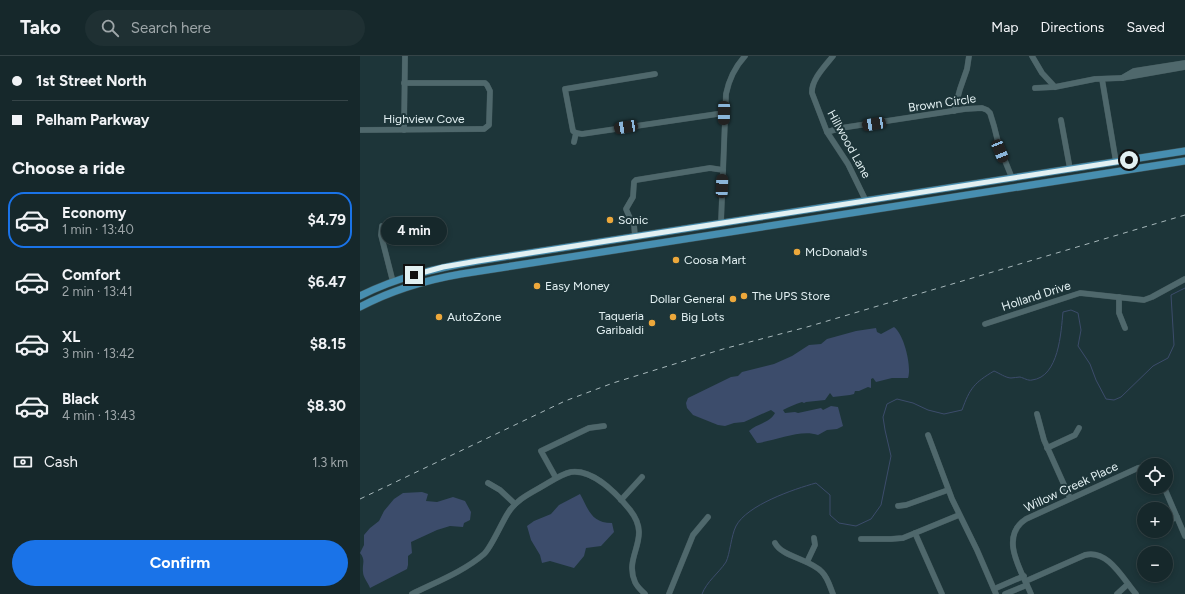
<!DOCTYPE html>
<html lang="en">
<head>
<meta charset="utf-8">
<style>
	body { margin:0; font-family:Figtree,sans-serif; background:#1f3033; color:#f1f3f6; height:100vh; display:flex; flex-direction:column; font-size:15px; white-space:nowrap }
	* { box-sizing:border-box; margin:0 }
	p { font-size:13px; color:#9ea6a9 }
	.icon { flex:none; width:22px; height:22px; fill:none; stroke:currentColor; stroke-width:2; stroke-linecap:round; stroke-linejoin:round }
	.map { position:relative; flex:1; overflow:hidden }
	.drawer { display:flex; flex-direction:column; background:#16282b; width:360px }
	.drawer>* { flex:none }
	.banner { display:grid; align-content:center; height:88px; padding:0 12px; background:#16282b }
	.tools { position:absolute; left:777px; top:402px; display:grid; gap:8px }
	.tools a { display:grid; place-items:center; width:36px; height:36px; border-radius:50%; background:#16282b; box-shadow:0 2px 6px #0003,0 0 0 1px #354447; font-size:20px }
	.end { position:absolute; width:18px; height:18px; margin:-9px; border:5px solid #e2f0f2; background:#111; box-shadow:0 0 0 2px #111 }
	.from { border-radius:50% }
	.bubble { position:absolute; height:28px; border-radius:14px; background:#16282b; box-shadow:0 2px 6px #0003,0 0 0 1px #354447; font-size:13px; font-weight:700; line-height:28px; text-align:center }
	.car { position:absolute; width:12px; height:24px; margin:-12px -6px; border-radius:5px; box-shadow:0 0 3px 1px #0007; background:linear-gradient(#222 24%,#8ab4d8 0 40%,#222 0 76%,#8ab4d8 0 86%,#222 0) }
	.banner b { display:flex; align-items:center; gap:14px; height:38px; font-size:15px }
	.banner b+b { border-top:1px solid #354447 }
	.banner i { width:10px; height:10px; background:#f1f3f6 }
	ul { padding:0; list-style:none }
	li { display:flex; align-items:center; gap:12px; height:56px; margin:0 8px 6px; padding:0 4px; border:2px solid transparent; border-radius:16px }
	li div { flex:1 }
	li b { display:block; font-size:15px }
	li em { font-style:normal; font-weight:700 }
	li.current { border-color:#1a73e8 }
	li>.icon { width:36px; height:36px; stroke-width:1.5 }
	h2 { padding:0 12px; font-size:18px; line-height:48px }
	.pay { display:flex; align-items:center; gap:10px; height:44px; padding:0 12px; font-size:15px }
	.pay p { margin-inline-start:auto }
	.action { display:flex; gap:8px; margin-top:auto; padding:8px 12px }
	.action a { flex:1; height:46px; border-radius:24px; background:#1a73e8; color:#fff; font-size:16px; font-weight:700; line-height:46px; text-align:center }
	header { display:flex; align-items:center; gap:24px; box-sizing:border-box; height:56px; padding:0 20px; background:#16282b; border-bottom:1px solid #354447 }
	header strong { font-size:19px }
	nav { display:flex; gap:22px; margin-inline-start:auto; font-size:14px }
	.search { width:280px; height:36px; background:#1f3033; display:flex; align-items:center; gap:10px; box-sizing:border-box; padding:0 14px; border-radius:22px; color:#9ea6a9; font-size:15px }
	main { display:flex; flex:1; min-height:0 }
	.map>svg:first-child { display:block }
	.water { fill:#3c4c6b }
	.lines { fill:none; stroke-linecap:round; stroke-linejoin:round }
	.stream { stroke:#3c4c6b; stroke-width:1 }
	.minor-casing { stroke:#3e5357; stroke-width:6 }
	.major-casing { stroke:#3e5357; stroke-width:8 }
	.minor { stroke:#4f686c; stroke-width:5.5 }
	.major { stroke:#478eb0; stroke-width:7 }
	.rail { stroke:#a7b8bb; stroke-width:1; stroke-dasharray:5 5; stroke-linecap:butt }
	.route { stroke:#e2f0f2; stroke-width:5 }
	.poi-dot { fill:#eda83b; stroke:#1d3539; stroke-width:1.5 }
	.labels { text-anchor:middle; dominant-baseline:central; stroke-width:4; stroke-linejoin:round; paint-order:stroke }
	.street-label { font-size:12px; fill:#e2f0f2; stroke:#1d3539 }
	.poi-label { font-size:12px; fill:#e2f0f2; stroke:#1d3539; text-anchor:start }
</style>
</head>
<body>
<header>
<strong>Tako</strong>
<div class="search"><svg class="icon" aria-label="search" viewBox="0 0 24 24"><circle cx="10" cy="10" r="6"/><path d="M15 15l6 6"/></svg>Search here</div>
<nav><a>Map</a><a>Directions</a><a>Saved</a></nav>
</header>
<main>
<section class="drawer">
<div class="banner">
<b><i class="from"></i>1st Street North</b>
<b><i></i>Pelham Parkway</b>
</div>
<h2>Choose a ride</h2>
<ul>
<li class="current"><svg class="icon" aria-label="car" viewBox="0 0 24 24"><path d="M5 17H2v-5l4-1 3-4h7l3 4 3 1v5h-3M9 17h6M6 11h13"/><circle cx="7" cy="17" r="2"/><circle cx="17" cy="17" r="2"/></svg><div><b>Economy</b><p>1 min · 13:40</p></div><em>$4.79</em></li>
<li><svg class="icon" aria-label="car" viewBox="0 0 24 24"><path d="M5 17H2v-5l4-1 3-4h7l3 4 3 1v5h-3M9 17h6M6 11h13"/><circle cx="7" cy="17" r="2"/><circle cx="17" cy="17" r="2"/></svg><div><b>Comfort</b><p>2 min · 13:41</p></div><em>$6.47</em></li>
<li><svg class="icon" aria-label="car" viewBox="0 0 24 24"><path d="M5 17H2v-5l4-1 3-4h7l3 4 3 1v5h-3M9 17h6M6 11h13"/><circle cx="7" cy="17" r="2"/><circle cx="17" cy="17" r="2"/></svg><div><b>XL</b><p>3 min · 13:42</p></div><em>$8.15</em></li>
<li><svg class="icon" aria-label="car" viewBox="0 0 24 24"><path d="M5 17H2v-5l4-1 3-4h7l3 4 3 1v5h-3M9 17h6M6 11h13"/><circle cx="7" cy="17" r="2"/><circle cx="17" cy="17" r="2"/></svg><div><b>Black</b><p>4 min · 13:43</p></div><em>$8.30</em></li>
</ul>
<div class="pay"><svg class="icon" aria-label="cash" viewBox="0 0 24 24"><path d="M3 7h18v10H3z"/><circle cx="12" cy="12" r="2"/></svg>Cash<p>1.3 km</p></div>
<div class="action"><a>Confirm</a></div>
</section>
<div class="map">
<svg width="825" height="538" viewBox="0 0 825 538">
	<rect width="100%" height="100%" fill="#1d3539"/>
	<g class="water">
		<path d="M 534,271 C 544,278 552,311 548,322 L 532,322 L 516,326 L 513,322 L 511,323 L 511,332 L 508,331 L 499,335 L 495,335 L 494,338 L 490,339 L 473,341 L 470,337 L 465,344 L 446,346 L 444,347 L 442,346 C 435,348 429,351 423,354 L 425,357 L 435,356 L 438,357 L 461,352 L 463,354 L 471,350 L 478,351 L 483,370 L 477,373 L 467,374 L 458,379 C 440,373 416,385 397,387 L 389,375 C 396,368 410,367 415,357 L 411,354 L 384,366 L 374,367 L 365,370 L 358,369 L 333,359 L 327,352 L 326,347 L 328,342 L 371,321 L 378,320 L 382,316 L 414,308 L 432,300 L 449,289 L 461,288 L 467,283 L 496,275 L 516,272 L 517,276 L 521,278 Z"/>
		<path d="M 62,436 L 68,438 L 66,445 L 77,446 L 93,441 L 105,445 L 111,456 L 110,464 L 104,467 L 103,471 L 90,470 L 77,474 L 51,486 L 52,497 L 48,500 L 48,509 L 47,513 L 10,532 C 8,527 3,521 3,516 C 2,508 6,504 0,497 L 4,489 L 4,479 L 10,472 L 19,465 L 24,455 L 34,443 L 43,437 Z"/>
		<path d="M 220,438 C 229,454 231,467 252,467 L 254,476 L 241,490 L 226,492 L 224,500 L 214,512 L 190,505 L 182,507 L 180,499 L 171,484 L 167,470 L 174,465 L 191,458 L 199,449 Z"/>
	</g>
	<g class="lines">
		<path class="stream" d="M 342,538 C 347,525 358,518 366,506 C 370,498 371,480 376,470 C 387,449 434,433 456,427 L 470,439 L 470,459 L 479,467 L 496,470 L 511,463 L 521,449 L 531,400 L 525,374 L 523,361 L 527,348 L 537,343 L 553,347 L 568,354 L 584,358 L 602,354 C 610,332 614,327 634,315 C 639,317 646,322 651,322 C 654,322 657,321 660,321 C 664,322 668,325 672,324 C 699,321 701,276 703,256 L 711,254 L 718,257 L 721,274 L 718,290 L 730,308 L 736,324 L 746,343 L 754,344 L 761,341 L 793,310 L 808,302 L 814,289 L 811,239 L 825,232"/>
		<g class="minor-casing">
			<g id="minor">
				<path d="M 473,0 C 465,10 451,24 452,37 L 467,76 L 488,108 L 506,145"/>
				<polyline points="672,0 682,17 695,31"/>
				<polyline points="825,7 774,15 762,22 825,11"/>
				<polyline points="295,18 205,33 213,75 216,77 222,78 364,57"/>
				<polyline points="742,23 756,106"/>
				<polyline points="675,32 695,31 735,23 762,22"/>
				<polyline points="594,55 600,33 607,13 609,0"/>
				<polyline points="701,64 710,113"/>
				<polyline points="0,74 120,73 124,73 129,69 130,35 127,29 125,27 44,27"/>
				<polyline points="44,74 45,0"/>
				<polyline points="467,76 481,72 605,53 622,52 627,54 630,57 634,70 639,90 652,122"/>
				<polyline points="214,86 216,77"/>
				<path d="M 361,167 L 366,38 C 369,23 375,11 385,0"/>
				<polyline points="22,170 21,179 33,226"/>
				<polyline points="275,181 274,168 269,160 266,153 273,141 274,126 276,124 350,112 363,114"/>
				<polyline points="759,241 759,257 765,272"/>
				<polyline points="625,268 720,237 784,244 792,241 825,223"/>
				<polyline points="677,358 684,384 710,442"/>
				<polyline points="568,379 592,443 617,494 636,538"/>
				<polyline points="687,392 715,379 719,372"/>
				<polyline points="196,422 181,395 229,372 244,370"/>
				<polyline points="128,427 140,434 155,448"/>
				<polyline points="804,431 825,480"/>
				<polyline points="261,444 282,421"/>
				<polyline points="538,450 546,449 588,434"/>
				<polyline points="806,466 817,461"/>
				<polyline points="555,477 582,538"/>
				<polyline points="501,483 531,483 543,482 599,459"/>
				<path d="M 415,487 C 422,501 450,503 462,516 C 468,522 470,531 473,538"/>
				<polyline points="447,506 455,489 454,482"/>
				<path d="M 666,525 L 725,499 C 748,493 763,523 776,538"/>
				<polyline points="634,533 664,520"/>
				<path d="M 52,538 C 76,526 103,516 124,498 C 131,492 142,466 148,457 C 156,444 169,438 181,431 C 190,426 201,418 211,416 C 233,413 257,438 270,454 C 293,483 263,499 275,526 C 277,531 282,535 285,538"/>
				<polyline points="309,538 333,479 348,461"/>
				<polyline points="645,538 667,529"/>
				<path d="M 671,538 C 662,516 638,481 666,463 L 778,412 L 784,411"/>
				<polyline points="757,538 768,528"/>
			</g>
		</g>
		<g class="major-casing">
			<g id="major">
				<path d="M 0,240 C 37,221 77,212 118,205 L 825,95"/>
				<path d="M 0,251 C 32,234 66,224 101,218 L 825,105"/>
			</g>
		</g>
		<use href="#minor" class="minor"/>
		<use href="#major" class="major"/>
		<polyline class="rail" points="0,443 205,345 253,327 363,293 447,271 825,159"/>
	</g>
	<g class="lines">
		<polyline class="route" points="54,219 83,211 118,205 769,104"/>
	</g>
	<g class="poi-dot">
		<circle cx="250" cy="164" r="4"/>
		<circle cx="437" cy="196" r="4"/>
		<circle cx="316" cy="204" r="4"/>
		<circle cx="177" cy="230" r="4"/>
		<circle cx="384" cy="240" r="4"/>
		<circle cx="373" cy="243" r="4"/>
		<circle cx="79" cy="261" r="4"/>
		<circle cx="313" cy="261" r="4"/>
		<circle cx="292" cy="267" r="4"/>
	</g>
	<g class="labels">
		<g class="street-label">
			<text transform="translate(582 47) rotate(-8)">Brown Circle</text>
			<text x="64" y="63">Highview Cove</text>
			<text transform="translate(489 88) rotate(61)">Hillwood Lane</text>
			<text transform="translate(676 240) rotate(-18)">Holland Drive</text>
			<text transform="translate(711 431) rotate(-25)">Willow Creek Place</text>
		</g>
		<g class="poi-label">
			<text x="258" y="164">Sonic</text>
			<text x="445" y="196">McDonald's</text>
			<text x="324" y="204">Coosa Mart</text>
			<text x="185" y="230">Easy Money</text>
			<text x="392" y="240">The UPS Store</text>
			<text x="365" y="243" text-anchor="end">Dollar General</text>
			<text x="284" y="260" text-anchor="end">Taqueria<tspan x="284" dy="14">Garibaldi</tspan></text>
			<text x="87" y="261">AutoZone</text>
			<text x="321" y="261">Big Lots</text>
		</g>
	</g>
</svg>
<div class="tools">
<a><svg class="icon" aria-label="locate" viewBox="0 0 24 24"><circle cx="12" cy="12" r="6"/><path d="M12 2v4M12 18v4M2 12h4M18 12h4"/></svg></a>
<a>+</a>
<a>−</a>
</div>
<i class="end from" style="left:769px;top:104px"></i>
<i class="end" style="left:54px;top:219px"></i>
<div class="bubble" style="left:21px;top:161px;width:66px">4 min</div>
<i class="car" style="left:364px;top:57px;rotate:181deg"></i>
<i class="car" style="left:514px;top:68px;rotate:261deg"></i>
<i class="car" style="left:266px;top:71px;rotate:261deg"></i>
<i class="car" style="left:640px;top:95px;rotate:158deg"></i>
<i class="car" style="left:362px;top:130px;rotate:2deg"></i>
</div>
</main>
</body>
</html>
